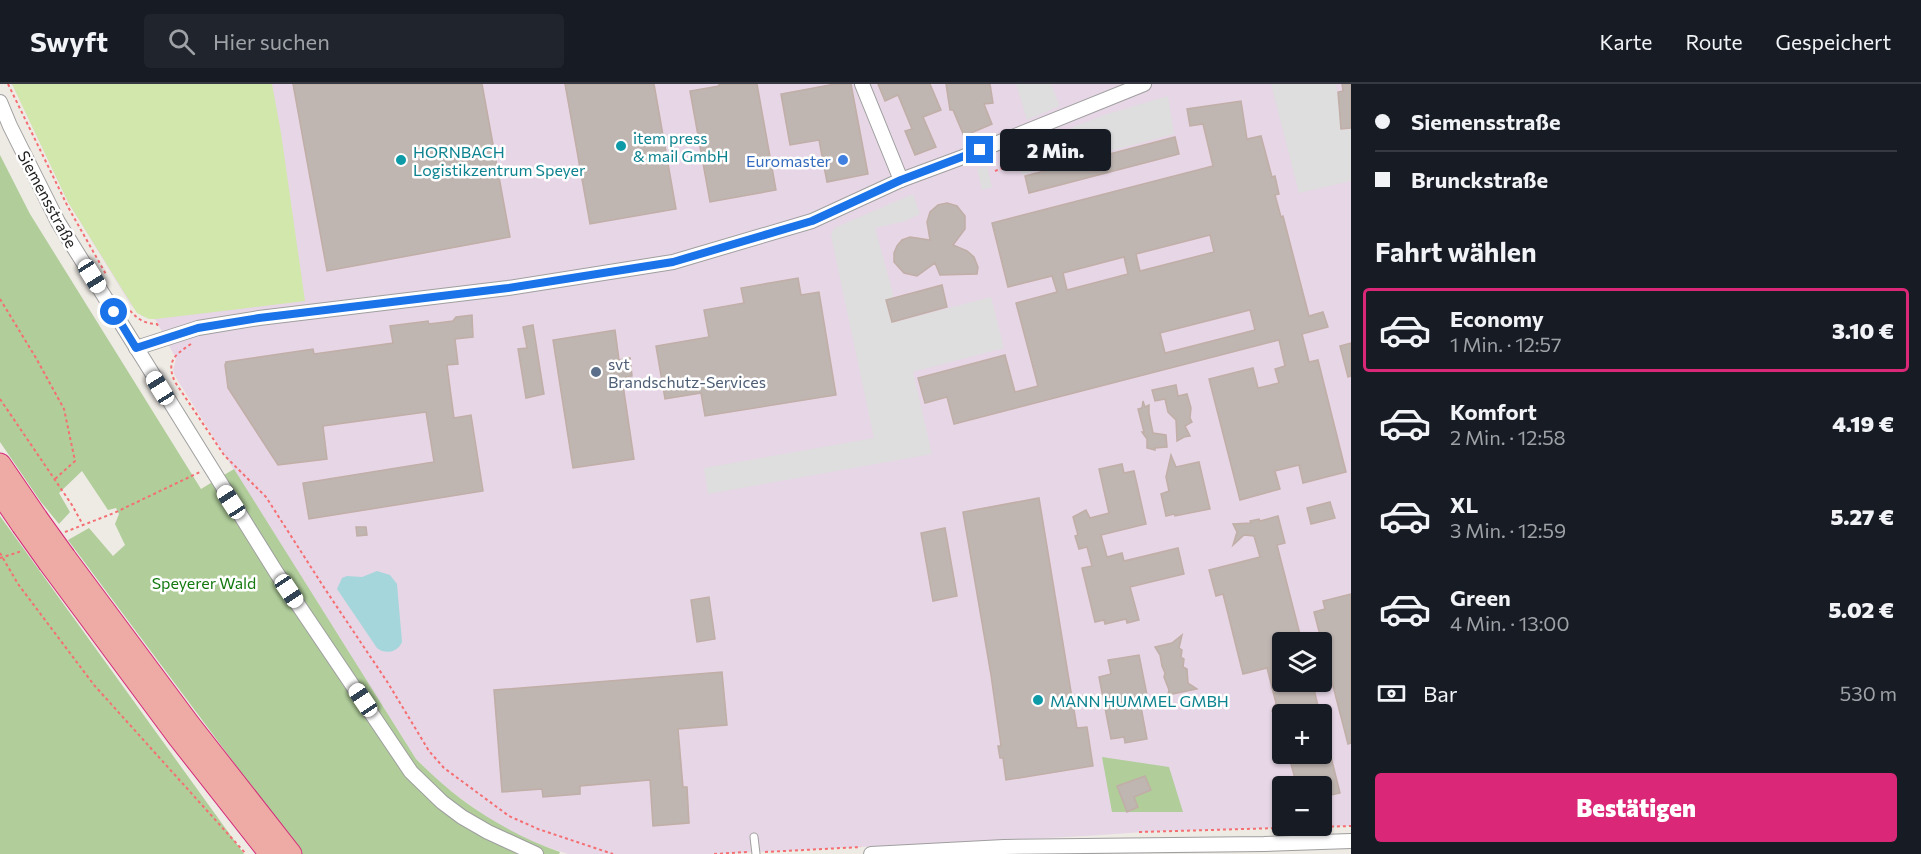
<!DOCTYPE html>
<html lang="de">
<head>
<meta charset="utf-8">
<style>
	body { margin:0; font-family:Commissioner,sans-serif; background:#20242c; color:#f1f3f6; height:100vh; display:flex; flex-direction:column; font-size:22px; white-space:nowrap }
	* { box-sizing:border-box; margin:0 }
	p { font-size:20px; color:#9ea1a6 }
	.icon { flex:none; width:33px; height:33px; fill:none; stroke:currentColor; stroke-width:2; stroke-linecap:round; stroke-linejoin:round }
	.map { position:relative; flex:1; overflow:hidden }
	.drawer { display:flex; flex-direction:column; background:#171b24; width:570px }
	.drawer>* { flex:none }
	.banner { display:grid; align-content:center; height:132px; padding:0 24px; background:#171b24 }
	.fabs { position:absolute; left:1272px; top:548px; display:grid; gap:12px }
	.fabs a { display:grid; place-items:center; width:60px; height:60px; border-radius:6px; background:#171b24; box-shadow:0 2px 4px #0004; font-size:30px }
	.end { position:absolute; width:27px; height:27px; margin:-14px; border:8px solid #1a73e8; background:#fff; box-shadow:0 0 0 3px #fff }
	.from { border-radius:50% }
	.bubble { position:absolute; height:42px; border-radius:6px; background:#171b24; box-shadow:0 2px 4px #0004; font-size:20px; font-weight:800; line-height:42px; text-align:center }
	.car { position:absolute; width:18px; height:36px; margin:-18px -9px; border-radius:8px; box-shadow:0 0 4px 2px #0007; background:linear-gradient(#fff 24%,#345 0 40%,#fff 0 76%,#345 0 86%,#fff 0) }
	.banner b { display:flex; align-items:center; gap:21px; height:57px; font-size:22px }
	.banner b+b { border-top:2px solid #363941 }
	.banner i { width:15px; height:15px; background:#f1f3f6 }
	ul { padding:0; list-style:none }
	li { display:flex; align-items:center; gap:18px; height:84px; margin:0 12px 9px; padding:0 12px; border:3px solid transparent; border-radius:6px }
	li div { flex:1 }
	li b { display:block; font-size:22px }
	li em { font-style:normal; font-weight:800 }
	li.selected { border-color:#db2777 }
	li>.icon { width:54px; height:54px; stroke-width:1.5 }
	h2 { padding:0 24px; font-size:27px; line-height:72px }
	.pay { display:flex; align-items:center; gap:15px; height:66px; padding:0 24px; font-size:22px }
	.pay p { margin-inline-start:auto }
	.cta { display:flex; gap:12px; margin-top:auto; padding:12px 24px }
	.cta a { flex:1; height:69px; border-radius:6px; background:#db2777; color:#fff; font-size:24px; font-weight:800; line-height:69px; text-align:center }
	header { display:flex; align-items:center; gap:36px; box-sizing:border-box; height:84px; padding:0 30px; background:#171b24; border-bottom:2px solid #363941 }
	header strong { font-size:28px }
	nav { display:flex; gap:33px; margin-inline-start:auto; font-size:21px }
	.search { width:420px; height:54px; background:#20242c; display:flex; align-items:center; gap:15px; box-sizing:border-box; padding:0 21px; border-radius:6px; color:#9ea1a6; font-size:22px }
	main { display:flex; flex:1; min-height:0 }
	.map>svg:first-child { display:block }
	.industrial { fill:#e7d6e6; fill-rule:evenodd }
	.grass { fill:#d1e7ab }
	.forest { fill:#b0cd9a }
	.parking { fill:#dedede }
	.water { fill:#a5d6db }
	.building { fill:#bfb5b1; stroke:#c0aea7; stroke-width:1.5; fill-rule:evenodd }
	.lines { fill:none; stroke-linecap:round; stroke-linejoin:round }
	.service-casing { stroke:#9f9f9f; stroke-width:9 }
	.minor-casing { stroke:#9f9f9f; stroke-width:16 }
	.trunk-casing { stroke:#d4297b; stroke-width:23 }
	.path { stroke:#f56e72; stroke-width:2; stroke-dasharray:3 3; stroke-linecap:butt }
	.service { stroke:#fff; stroke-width:7 }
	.minor { stroke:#fff; stroke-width:14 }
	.trunk { stroke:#eeaaa4; stroke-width:21 }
	.trunk-bridge-casing { stroke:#d4297b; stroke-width:23; stroke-linecap:butt }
	.trunk-bridge { stroke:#eeaaa4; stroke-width:21 }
	.route { stroke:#1a73e8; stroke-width:8 }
	.culture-dot { fill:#0f9aa8; stroke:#fff; stroke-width:2 }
	.shop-dot { fill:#3f7fe0; stroke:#fff; stroke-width:2 }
	.service-dot { fill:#5c6f8a; stroke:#fff; stroke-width:2 }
	.labels { text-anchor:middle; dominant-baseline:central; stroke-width:5; stroke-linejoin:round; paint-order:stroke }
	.culture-label { font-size:16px; fill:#0d838f; stroke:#fff; text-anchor:start }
	.shop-label { font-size:16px; fill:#366cbe; stroke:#fff; text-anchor:end }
	.street-label { font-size:16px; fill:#1e1e1e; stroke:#fff }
	.service-label { font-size:16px; fill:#4e5e75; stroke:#fff; text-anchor:start }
	.park-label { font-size:16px; fill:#14790f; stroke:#fff }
</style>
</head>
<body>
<header>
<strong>Swyft</strong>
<div class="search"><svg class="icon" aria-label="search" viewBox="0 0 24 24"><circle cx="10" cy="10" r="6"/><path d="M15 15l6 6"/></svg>Hier suchen</div>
<nav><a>Karte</a><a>Route</a><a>Gespeichert</a></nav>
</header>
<main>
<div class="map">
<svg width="1351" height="770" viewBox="0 0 1351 770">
	<rect width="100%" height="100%" fill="#eeeae4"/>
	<path class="industrial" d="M 12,0 L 1351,0 L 1351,742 L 1158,747 L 1086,752 L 714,770 L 568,770 L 529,757 L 491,737 L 439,698 L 416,675 L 175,292 L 173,286 L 176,275 L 156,236 L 142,232 L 131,221 L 68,118 ZM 1282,558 L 1322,558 L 1322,597 L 1282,597 ZM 1282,630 L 1322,630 L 1322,669 L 1282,669 ZM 1282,702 L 1322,702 L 1322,741 L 1282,741 Z"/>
	<polygon class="grass" points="12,0 272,0 281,49 305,217 156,235 149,235 137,229 68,118"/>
	<g class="forest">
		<path d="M 0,71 L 30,130 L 201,405 L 234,385 L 416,675 C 457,717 504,748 560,768 L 559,770 L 302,770 L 68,456 L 89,444 L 113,472 L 125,461 L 115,440 L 119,430 L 116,424 L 108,426 L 82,387 L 59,409 L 70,428 L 59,440 L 41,418 L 0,358 Z"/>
		<polygon points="0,432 244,770 0,770"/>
		<polygon points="1102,673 1169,683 1183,728 1112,728"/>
	</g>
	<g class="parking">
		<polygon points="1016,0 1051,0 1060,22 1027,36"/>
		<polygon points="1271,0 1336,0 1341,46 1351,45 1351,97 1299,109"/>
		<polygon points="1168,12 1174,50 1022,91 1016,66 1104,31"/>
		<polygon points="987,82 992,103 982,106 977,85"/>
		<polygon points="913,110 920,130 905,137 875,144 894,213 885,216 892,239 991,213 1004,264 913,288 932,370 708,410 704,384 874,354 831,152 834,144"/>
	</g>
	<path class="water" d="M 377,487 L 390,491 L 397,500 L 402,558 C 398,568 386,571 377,564 L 337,505 L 342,494 L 347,492 L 362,493 Z"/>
	<g class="building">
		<polygon points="293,0 482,0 510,153 327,187"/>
		<polygon points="565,0 654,0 676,125 590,140"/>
		<polygon points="719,0 757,0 776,106 710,118 690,7 719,2"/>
		<polygon points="835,0 851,0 868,90 827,98 819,56 790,61 781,10"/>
		<polygon points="878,0 930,0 941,26 923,33 936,63 915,71 905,47 912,45 898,11 885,17"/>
		<polygon points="946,0 990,0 993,19 984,20 992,40 964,52 953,26 950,26"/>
		<polygon points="1342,0 1351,0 1351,44 1341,45 1338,8 1343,7"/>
		<path d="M 1241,17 L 1247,55 L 1261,52 L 1272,93 L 1275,92 L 1279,110 L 1275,111 L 1281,133 L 1283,132 L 1309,232 L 1323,228 L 1328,243 L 1302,250 L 1309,278 L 1318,276 L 1346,388 L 1303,399 L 1299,381 L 1275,387 L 1280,405 L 1240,416 L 1209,295 L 1253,284 L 1258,304 L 1279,299 L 1275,285 L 1285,282 L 1279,256 L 954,340 L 947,313 L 925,319 L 918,294 L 1005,271 L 1015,308 L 1038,302 L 1016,219 L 1057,208 L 1052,192 L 1008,203 L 992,139 L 1213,82 L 1203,40 L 1190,42 L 1187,25 ZM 1210,151 L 1214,168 L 1140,187 L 1136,170 ZM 1124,173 L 1128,190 L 1067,206 L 1063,189 ZM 1250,226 L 1255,246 L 1165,269 L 1160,249 Z"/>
		<polygon points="1175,53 1179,70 1029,109 1025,92"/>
		<polygon points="947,119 957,122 965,132 965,145 953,161 967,167 974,173 978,183 977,190 940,191 935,179 917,192 904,189 894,178 894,169 897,162 902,156 910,153 930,156 927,138 930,128 938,121"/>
		<polygon points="798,194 801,211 819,208 836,311 705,332 701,309 665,315 656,262 709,253 704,226 744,219 741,204"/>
		<polygon points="942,201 947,223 892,238 886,216"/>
		<polygon points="472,231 473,253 455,255 458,280 447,281 454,334 471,331 483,407 309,435 303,399 434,378 426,328 323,342 327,375 278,381 228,304 225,281 226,278 313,265 314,270 393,259 390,242 428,237 429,240 453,237 456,233"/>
		<polygon points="533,241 544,310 526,314 518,265 527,264 523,243"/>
		<polygon points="615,246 619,276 630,274 632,292 622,294 634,375 573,384 553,256"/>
		<polygon points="1351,259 1351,292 1348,293 1340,262"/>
		<polygon points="1176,301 1178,312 1187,310 1191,324 1190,334 1192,338 1185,342 1190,352 1184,353 1177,357 1176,336 1168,328 1165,315 1155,317 1152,306"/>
		<polygon points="1143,317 1145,323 1149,321 1149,329 1153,349 1166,351 1167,363 1155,364 1155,366 1147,364 1147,355 1142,348 1144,348 1138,325 1142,324"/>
		<polygon points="1171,371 1176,383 1199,378 1210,425 1175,432 1174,430 1166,432 1161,410 1169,407 1166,393"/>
		<polygon points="1122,380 1124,389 1134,387 1146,440 1101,451 1107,473 1122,469 1124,477 1178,464 1184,490 1130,503 1139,536 1127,539 1126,535 1105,540 1104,536 1095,538 1082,484 1092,482 1087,463 1079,465 1075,452 1078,451 1073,433 1086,426 1090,434 1109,429 1099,385"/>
		<polygon points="1039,414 1077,644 1087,643 1093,682 1006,696 1003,674 1000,674 998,662 1001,662 991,591 963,428"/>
		<polygon points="1330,418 1335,434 1311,440 1307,424"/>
		<polygon points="1278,432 1285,459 1277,461 1302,558 1282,558 1282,597 1312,597 1320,630 1282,630 1282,634 1272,627 1276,619 1267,584 1243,590 1223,510 1216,512 1209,486 1260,473 1254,452 1244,451 1233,461 1237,448 1233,440 1251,439 1250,437 1259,435 1260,437"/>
		<polygon points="356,443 366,443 367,451 357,452"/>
		<polygon points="945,444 957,512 933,517 921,449"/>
		<polygon points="1351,510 1351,659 1348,660 1314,528 1325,525 1323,517"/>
		<polygon points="709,513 715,555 697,558 691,516"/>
		<polygon points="1182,551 1179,564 1182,566 1181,573 1184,575 1183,583 1187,585 1188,599 1197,605 1168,611 1169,606 1164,593 1165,589 1162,582 1160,571 1155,563 1172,559"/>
		<polygon points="1139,571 1149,621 1141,623 1147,655 1125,659 1124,653 1111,655 1099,593 1111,590 1108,576"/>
		<polygon points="722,588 727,641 678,645 683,703 687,703 689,739 653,742 650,696 580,702 580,710 543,713 542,705 502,708 494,606"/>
		<polygon points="1322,649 1325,649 1340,709 1322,713 1322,702 1297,702 1288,669 1322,669"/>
		<polygon points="1145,692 1151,706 1134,713 1138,723 1127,728 1117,702"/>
	</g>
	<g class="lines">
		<g class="service-casing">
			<polyline id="service" points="754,753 756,770"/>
		</g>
		<g class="minor-casing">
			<g id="minor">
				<polyline points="862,0 901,96"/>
				<polyline points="0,18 10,42 58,138 276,488 411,688 442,718 462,733 488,748 536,770"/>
				<polyline points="136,264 198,244 259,234 508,204 673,178 812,137 901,96 963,73 1144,0"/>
				<polyline points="871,770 1004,763 1264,760 1351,757"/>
			</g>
		</g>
		<g class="trunk-casing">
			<g id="trunk">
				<polyline points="0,380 37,434"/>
				<polyline points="0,409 22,441"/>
				<polyline points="65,473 190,641 291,770"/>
				<polyline points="49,479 178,653 270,770"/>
			</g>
		</g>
		<g class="path">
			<polyline points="8,0 68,123 107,192"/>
			<polyline points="995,87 1022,76"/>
			<polyline points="0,215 36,274 64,325 75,377 55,395"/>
			<path d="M 123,217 C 132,230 140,240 157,240 L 159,244"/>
			<path d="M 191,260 C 174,271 166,278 175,298 L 224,371 L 266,413 L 325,505 L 388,599 L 429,667 L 444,684 L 509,732 L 538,745 L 613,770"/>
			<polyline points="0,315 72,421 83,441"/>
			<polyline points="65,448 114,429 200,388"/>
			<polyline points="0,469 18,500 94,601 246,770"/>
			<polyline points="0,474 22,467"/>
			<polyline points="1139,748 1351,742"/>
			<polyline points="765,768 861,763"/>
			<polyline points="714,770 747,768"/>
		</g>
		<use href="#service" class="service"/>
		<use href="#minor" class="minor"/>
		<use href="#trunk" class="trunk"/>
		<g class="trunk-bridge-casing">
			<g id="trunk-bridge">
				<polyline points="37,434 65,473"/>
				<polyline points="22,441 49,479"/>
			</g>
		</g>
		<use href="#trunk-bridge" class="trunk-bridge"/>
	</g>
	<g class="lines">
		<polyline class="route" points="114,228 136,264 198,244 259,234 508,204 673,178 812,137 901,96 980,66"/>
	</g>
	<g class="culture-dot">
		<circle cx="621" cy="62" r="6"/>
		<circle cx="401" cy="76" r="6"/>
		<circle cx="1038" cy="616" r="6"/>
	</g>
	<circle class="shop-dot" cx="843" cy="76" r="6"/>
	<circle class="service-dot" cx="596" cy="288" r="6"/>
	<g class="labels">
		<g class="culture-label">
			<text x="633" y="53">item press<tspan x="633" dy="18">&amp; mail GmbH</tspan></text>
			<text x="413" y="67">HORNBACH<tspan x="413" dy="18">Logistikzentrum Speyer</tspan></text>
			<text x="1050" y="616">MANN HUMMEL GMBH</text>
		</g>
		<g class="shop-label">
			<text x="831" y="76">Euromaster</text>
		</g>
		<g class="street-label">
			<text transform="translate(48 115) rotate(62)">Siemensstraße</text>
		</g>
		<g class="service-label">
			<text x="608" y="279">svt<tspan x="608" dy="18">Brandschutz-Services</tspan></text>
		</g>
		<g class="park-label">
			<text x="204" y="498">Speyerer Wald</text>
		</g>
	</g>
</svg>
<div class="fabs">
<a><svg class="icon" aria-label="layers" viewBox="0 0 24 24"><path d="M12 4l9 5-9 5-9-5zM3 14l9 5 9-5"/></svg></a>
<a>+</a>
<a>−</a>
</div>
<i class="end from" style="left:114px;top:228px"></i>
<i class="end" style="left:980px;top:66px"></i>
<div class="bubble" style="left:1000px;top:45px;width:111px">2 Min.</div>
<i class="car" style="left:92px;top:192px;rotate:148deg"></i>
<i class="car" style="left:160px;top:304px;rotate:328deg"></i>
<i class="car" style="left:231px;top:418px;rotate:327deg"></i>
<i class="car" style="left:289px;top:507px;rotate:146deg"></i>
<i class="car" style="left:363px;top:616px;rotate:326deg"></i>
</div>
<section class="drawer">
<div class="banner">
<b><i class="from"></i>Siemensstraße</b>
<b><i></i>Brunckstraße</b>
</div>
<h2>Fahrt wählen</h2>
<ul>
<li class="selected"><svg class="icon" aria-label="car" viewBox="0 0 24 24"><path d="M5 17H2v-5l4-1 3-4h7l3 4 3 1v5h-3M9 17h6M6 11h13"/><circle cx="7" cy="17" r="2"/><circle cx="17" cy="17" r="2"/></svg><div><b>Economy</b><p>1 Min. · 12:57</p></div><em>3.10 €</em></li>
<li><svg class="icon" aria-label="car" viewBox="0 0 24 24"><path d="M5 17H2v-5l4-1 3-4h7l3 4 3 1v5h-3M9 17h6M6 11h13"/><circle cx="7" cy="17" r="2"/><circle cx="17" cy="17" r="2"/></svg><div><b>Komfort</b><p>2 Min. · 12:58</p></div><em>4.19 €</em></li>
<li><svg class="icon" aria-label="car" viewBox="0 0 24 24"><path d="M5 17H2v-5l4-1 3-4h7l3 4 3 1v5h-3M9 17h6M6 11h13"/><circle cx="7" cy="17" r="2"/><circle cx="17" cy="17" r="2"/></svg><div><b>XL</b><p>3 Min. · 12:59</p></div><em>5.27 €</em></li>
<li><svg class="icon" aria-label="car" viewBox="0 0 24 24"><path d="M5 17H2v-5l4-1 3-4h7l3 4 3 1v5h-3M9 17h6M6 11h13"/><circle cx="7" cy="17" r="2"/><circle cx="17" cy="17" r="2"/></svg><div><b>Green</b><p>4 Min. · 13:00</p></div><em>5.02 €</em></li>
</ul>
<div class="pay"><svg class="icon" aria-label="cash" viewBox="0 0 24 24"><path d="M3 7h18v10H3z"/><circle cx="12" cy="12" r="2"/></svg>Bar<p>530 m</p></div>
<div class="cta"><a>Bestätigen</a></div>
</section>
</main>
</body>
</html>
